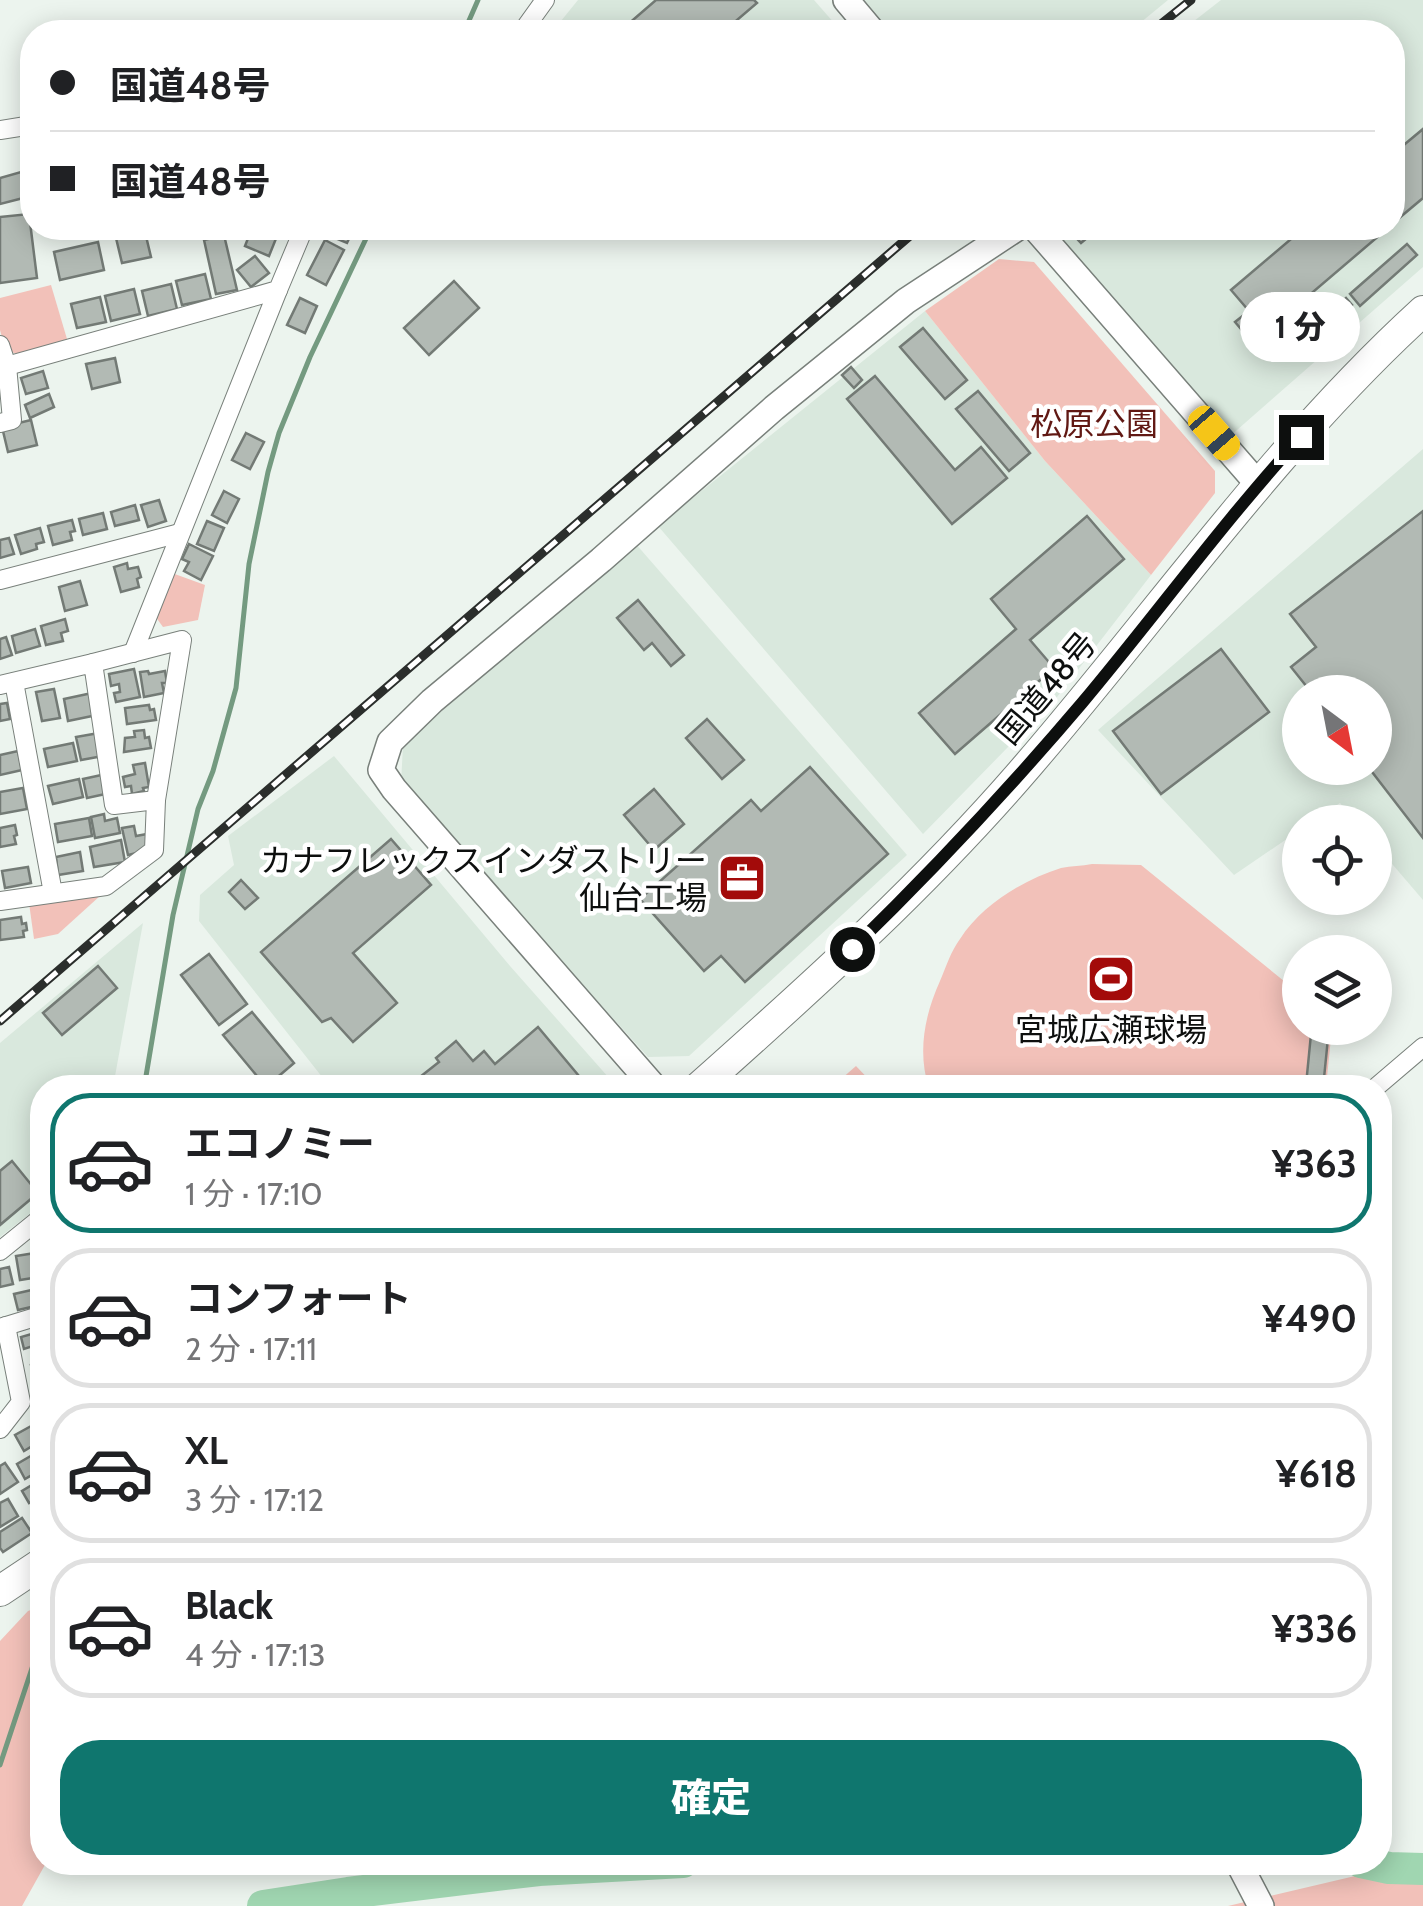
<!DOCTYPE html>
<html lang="ja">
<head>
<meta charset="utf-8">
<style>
	body { margin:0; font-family:Cabin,"Noto Sans JP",sans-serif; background:#f2f2f2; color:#202124; height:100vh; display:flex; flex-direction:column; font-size:38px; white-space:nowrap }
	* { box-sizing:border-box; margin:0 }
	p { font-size:32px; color:#757577 }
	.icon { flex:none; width:55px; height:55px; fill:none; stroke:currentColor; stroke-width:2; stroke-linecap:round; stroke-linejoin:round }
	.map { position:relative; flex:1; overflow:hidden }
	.panel { position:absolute; left:30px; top:1075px; width:1362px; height:800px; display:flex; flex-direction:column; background:#fff; border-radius:40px; box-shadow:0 5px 25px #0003 }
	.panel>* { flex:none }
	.guide { position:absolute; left:20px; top:20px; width:1385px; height:220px; border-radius:40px; box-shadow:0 5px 25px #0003; display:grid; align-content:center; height:220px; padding:0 30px; background:#fff }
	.needle { width:65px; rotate:148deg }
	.buttons { position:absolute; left:1282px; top:675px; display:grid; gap:20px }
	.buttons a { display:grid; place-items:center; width:110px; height:110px; border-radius:50%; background:#fff; box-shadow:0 5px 25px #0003; font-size:50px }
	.end { position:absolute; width:45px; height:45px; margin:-22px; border:12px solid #0d0f0e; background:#fff; box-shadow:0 0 0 5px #fff }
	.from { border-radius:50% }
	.bubble { position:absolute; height:70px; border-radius:35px; background:#fff; box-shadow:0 5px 25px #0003; font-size:32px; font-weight:800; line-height:70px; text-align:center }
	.car { position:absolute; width:30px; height:60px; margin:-30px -15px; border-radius:12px; box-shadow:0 0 8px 2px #0007; background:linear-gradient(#f5c518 24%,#345 0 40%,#f5c518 0 76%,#345 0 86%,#f5c518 0) }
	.guide b { display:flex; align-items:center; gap:35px; height:95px; font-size:38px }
	.guide b+b { border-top:2px solid #e0e0e0 }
	.guide i { width:25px; height:25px; background:#202124 }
	ul { padding:18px 0 0; list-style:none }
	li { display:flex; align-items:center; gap:30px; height:140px; margin:0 20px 15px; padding:0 10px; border:5px solid #e0e0e0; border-radius:40px }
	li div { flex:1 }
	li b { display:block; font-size:38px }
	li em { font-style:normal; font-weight:800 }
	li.selected { border-color:#0f766e }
	li>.icon { width:90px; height:90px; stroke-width:1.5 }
	.button { display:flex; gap:20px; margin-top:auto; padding:20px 30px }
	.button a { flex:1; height:115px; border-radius:40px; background:#0f766e; color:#fff; font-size:40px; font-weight:800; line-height:115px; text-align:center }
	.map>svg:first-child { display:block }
	.built { fill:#d9e8dd; fill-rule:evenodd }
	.green { fill:#f2c1b9 }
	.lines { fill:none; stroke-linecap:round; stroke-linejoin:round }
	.stream { stroke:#749a80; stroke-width:5 }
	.river { stroke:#a0d6b1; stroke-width:32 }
	.building { fill:#b2bab4; stroke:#737a75; stroke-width:2.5 }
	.street-casing { stroke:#79807b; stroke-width:20 }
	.secondary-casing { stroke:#79807b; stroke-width:28 }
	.highway-casing { stroke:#79807b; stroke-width:32 }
	.street { stroke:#fff; stroke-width:18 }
	.secondary { stroke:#fff; stroke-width:25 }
	.highway { stroke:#fff; stroke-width:30 }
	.rail-casing { stroke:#2b2e2c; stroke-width:9 }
	.rail { stroke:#fff; stroke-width:5; stroke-dasharray:15; stroke-linecap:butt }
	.route { stroke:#0d0f0e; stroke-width:12 }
	.labels { text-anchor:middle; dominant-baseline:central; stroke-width:9; stroke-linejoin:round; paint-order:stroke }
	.park-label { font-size:32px; fill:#611813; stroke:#fff }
	.street-label { font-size:32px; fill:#0d0f0e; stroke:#fff }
	.poi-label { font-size:32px; fill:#0d0f0e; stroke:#fff; text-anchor:end }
</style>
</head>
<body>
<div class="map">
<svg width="1423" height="1906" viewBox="0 0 1423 1906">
	<rect width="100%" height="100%" fill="#ecf4ee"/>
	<g class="built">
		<polygon points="578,0 814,0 842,32 552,32"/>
		<polygon points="858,0 1168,0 1129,32 885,32"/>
		<polygon points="1221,0 1423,0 1423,267 1229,437 1045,228 1392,228 1392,32 1180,32"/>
		<polygon points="925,311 1045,461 1151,575 1057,697 923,834 658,526"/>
		<path d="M 1423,449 L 1423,900 L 1375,844 L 1375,822 L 1356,822 L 1340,803 L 1311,822 L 1300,822 L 1300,830 L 1234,875 L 1098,730 ZM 1300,692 L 1375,692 L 1375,768 L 1300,768 Z"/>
		<polygon points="635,543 907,855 689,1056 648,1057 401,784 403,745"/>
		<polygon points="334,756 510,966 617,1087 330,1087 199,921 200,895 234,865 228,836"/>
		<polygon points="143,923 113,1087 42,1088 42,1204 0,1237 0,1043"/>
	</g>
	<g class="green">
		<polygon points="999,259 1034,262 1215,471 1215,493 1151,575 1045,461 925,311"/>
		<polygon points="51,285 67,339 19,355 5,349 0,330 0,298"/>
		<polygon points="172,573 205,585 198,620 163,627 155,616"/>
		<path d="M 1092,864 L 1141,865 L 1300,994 L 1300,1028 L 1332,1028 L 1326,1087 L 929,1088 C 917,1052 925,1014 940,981 C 946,967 951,951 960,939 C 982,905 1023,880 1061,868 C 1071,866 1082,866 1092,864 Z"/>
		<polygon points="101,895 58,934 34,939 29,903"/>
		<polygon points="856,1066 876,1087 832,1087"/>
		<polygon points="42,1606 42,1862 46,1863 22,1906 0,1906 0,1641 28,1611"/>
		<polygon points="1423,1860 1423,1906 1228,1906"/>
	</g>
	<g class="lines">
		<g class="stream">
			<polyline points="464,32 478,0"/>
			<polyline points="144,1088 173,915 198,809 213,771 236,688 249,564 268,472 279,433 310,357 371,228"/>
			<polyline points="0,1765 42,1638"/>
		</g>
		<g class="river">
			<polyline points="1361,1862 1389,1868 1423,1869"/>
			<polyline points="263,1906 348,1893 539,1870 683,1862"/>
		</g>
	</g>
	<g class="building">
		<polygon points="656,0 754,0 757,3 723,32 619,32"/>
		<polygon points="1423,129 1423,198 1392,224 1392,130 1405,144"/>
		<polygon points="21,172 27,197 0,204 0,178"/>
		<polygon points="29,214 37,278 0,283 0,217"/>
		<polygon points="252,228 270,228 279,231 269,256 245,246"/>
		<polygon points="331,228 354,228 347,243 328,235"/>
		<polygon points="1067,228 1099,228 1081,243"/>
		<polygon points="1304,228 1388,228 1266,332 1259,324 1246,335 1235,322 1249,311 1231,290"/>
		<polygon points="145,232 151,257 122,263 116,238"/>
		<polygon points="224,235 237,290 216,294 204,240"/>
		<polygon points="325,240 344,250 326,285 307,275"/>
		<polygon points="98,242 104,270 60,280 54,252"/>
		<polygon points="1407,244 1417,255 1360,306 1350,294"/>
		<polygon points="255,256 269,273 251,287 237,270"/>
		<polygon points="205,274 211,299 182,305 176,281"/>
		<polygon points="454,281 479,308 429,355 404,328"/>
		<polygon points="171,284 177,309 148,316 142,291"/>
		<polygon points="134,289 140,314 111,321 105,296"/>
		<polygon points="100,297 106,322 77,328 71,304"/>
		<polygon points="300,298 317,306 305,333 287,325"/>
		<polygon points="1346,298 1352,305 1297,355 1290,348"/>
		<polygon points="923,328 967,380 945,399 900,347"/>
		<polygon points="115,358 120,382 92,389 86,364"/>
		<polygon points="851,367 862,380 854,388 842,375"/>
		<polygon points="43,371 48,388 26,394 21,378"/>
		<polygon points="875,376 955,470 981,447 1007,478 952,524 847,399"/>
		<polygon points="978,391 1030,453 1009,471 956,409"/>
		<polygon points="49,394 54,407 30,418 25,405"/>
		<polygon points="31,420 37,445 8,452 2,427"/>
		<polygon points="246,433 264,442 250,469 232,460"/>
		<polygon points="224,491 239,499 227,523 212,515"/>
		<polygon points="159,500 166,521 148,527 141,505"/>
		<polygon points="135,505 139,520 115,526 111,512"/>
		<polygon points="1423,511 1423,838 1369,768 1375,768 1375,692 1311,692 1291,667 1316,647 1290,614"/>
		<polygon points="103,513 107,529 83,535 79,519"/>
		<polygon points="1087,516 1124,559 1030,640 1054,668 955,754 919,713 1016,629 991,599"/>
		<polygon points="72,520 75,531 70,532 72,540 53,545 48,526"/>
		<polygon points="207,521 224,528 214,551 197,544"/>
		<polygon points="40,528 44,542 36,544 37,549 21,554 15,535"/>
		<polygon points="9,538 14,554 0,558 0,540"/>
		<polygon points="189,544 213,556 201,580 184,571 189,562 182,559"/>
		<polygon points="127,563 128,569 138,567 141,577 137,579 139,587 121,592 114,567"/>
		<polygon points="80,581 87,605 65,611 59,587"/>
		<polygon points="638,600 684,655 671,666 652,643 644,650 617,618"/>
		<polygon points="65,619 68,631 61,633 63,641 46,645 41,626"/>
		<polygon points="35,629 40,646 16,653 12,636"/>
		<polygon points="6,637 12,655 0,659 0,639"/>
		<polygon points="1221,649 1269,712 1161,794 1113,731"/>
		<polygon points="134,669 140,697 116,702 114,693 120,692 119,684 111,686 109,674"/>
		<polygon points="148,671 149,674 165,671 167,683 162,683 164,693 144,697 140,672"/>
		<polygon points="54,689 60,718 42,721 36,692"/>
		<polygon points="92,693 97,715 68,721 64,699"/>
		<polygon points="7,703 10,719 0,721 0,704"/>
		<polygon points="149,705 150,710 154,709 156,720 127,724 125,708"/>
		<polygon points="707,719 744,760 722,779 686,738"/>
		<polygon points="144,730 145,738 149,737 151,748 124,752 125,738 135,737 134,731"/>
		<polygon points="99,733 103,756 81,760 76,737"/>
		<polygon points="73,743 77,761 48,767 44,749"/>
		<polygon points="18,751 22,770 0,775 0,755"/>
		<polygon points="145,763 149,787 143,788 144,791 132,794 131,786 125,787 123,777 135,774 133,765"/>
		<polygon points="810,767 888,854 745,982 721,956 704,971 640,899 751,800 761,811"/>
		<polygon points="106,774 110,793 87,798 83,779"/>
		<polygon points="79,779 83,797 53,804 48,786"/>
		<polygon points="23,788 27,809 0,814 0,792"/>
		<polygon points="654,789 684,824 654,850 624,815"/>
		<polygon points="104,814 105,821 117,818 120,833 95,838 91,817"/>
		<polygon points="89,818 92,836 58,842 55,824"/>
		<polygon points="15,825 17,835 14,836 16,844 0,847 0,828"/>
		<polygon points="134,826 136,836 147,834 150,850 128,855 122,828"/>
		<polygon points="391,839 431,885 353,953 397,1003 353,1042 331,1018 322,1022 261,952"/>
		<polygon points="121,840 125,862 94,867 90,847"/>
		<polygon points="80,852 83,871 58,875 56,857"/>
		<polygon points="28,867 31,883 5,888 2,871"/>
		<polygon points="241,880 258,898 245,909 229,892"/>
		<polygon points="21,917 22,924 26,923 27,930 23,931 24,937 0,940 0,920"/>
		<polygon points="209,954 247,1004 219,1025 181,975"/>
		<polygon points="98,966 117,988 62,1035 43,1013"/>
		<polygon points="252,1012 294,1063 266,1087 223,1035"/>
		<polygon points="538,1027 589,1088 429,1088 420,1077 439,1062 436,1058 456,1041 473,1061 484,1051 495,1064"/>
		<polygon points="1305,1028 1329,1028 1323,1088 1302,1088 1306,1085 1311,1034"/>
		<polygon points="12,1161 38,1193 0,1225 0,1171"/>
		<polygon points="35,1253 39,1277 20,1280 16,1256"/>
		<polygon points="9,1267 13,1284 0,1287 0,1269"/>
		<polygon points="36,1289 40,1305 18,1310 14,1294"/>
		<polygon points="42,1331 42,1353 39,1344 24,1349 21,1337"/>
		<polygon points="42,1362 42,1380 35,1382 31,1365"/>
		<polygon points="42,1420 42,1440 24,1451 15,1435"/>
		<polygon points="41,1450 42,1469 25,1479 17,1464"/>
		<polygon points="5,1463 18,1482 0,1494 0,1466"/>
		<polygon points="42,1479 42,1496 29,1503 22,1491"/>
		<polygon points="8,1499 18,1516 0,1527 0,1503"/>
		<polygon points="22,1518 32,1533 3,1552 0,1548 0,1532"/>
	</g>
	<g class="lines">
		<g class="street-casing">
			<g id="street">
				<polyline points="522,32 545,0"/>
				<polyline points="0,130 32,125"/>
				<polyline points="0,345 7,366 12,420 0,423"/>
				<polyline points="7,366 278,290 304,228"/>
				<polyline points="0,580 180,533"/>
				<polyline points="133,653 278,290"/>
				<polyline points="93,663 182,640 156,800"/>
				<polyline points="14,682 53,893"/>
				<polyline points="0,685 93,663 114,805 156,800 154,850 106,886 0,901"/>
				<polyline points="1375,1088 1423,1047"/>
				<polyline points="0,1251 42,1217"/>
				<polyline points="6,1326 42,1315"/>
				<polyline points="0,1328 6,1326 21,1402 0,1429"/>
			</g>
		</g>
		<g class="secondary-casing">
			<g id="secondary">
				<polyline points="846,0 873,32"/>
				<polyline points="1035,228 1258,484"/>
				<polyline points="655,1088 394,789 381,770 390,742 432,701 601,560 774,408 906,301 1017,228"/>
				<polyline points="1238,1862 1261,1906"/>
			</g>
		</g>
		<g class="highway-casing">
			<g id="highway">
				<path d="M 698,1088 C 815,984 928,882 1029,764 C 1160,612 1275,446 1423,311"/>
				<polyline points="0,1591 42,1563"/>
			</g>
		</g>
		<use href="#street" class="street"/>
		<use href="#secondary" class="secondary"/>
		<use href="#highway" class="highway"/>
		<g class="rail-casing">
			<g id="rail">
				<polyline points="1151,32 1191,0"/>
				<polyline points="0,1021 919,228"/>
			</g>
		</g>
		<use href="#rail" class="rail"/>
	</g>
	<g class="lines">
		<path class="route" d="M 852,949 C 933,870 1009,789 1082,703 C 1156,615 1223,522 1301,437"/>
	</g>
	<defs>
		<g id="office-square" transform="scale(2.5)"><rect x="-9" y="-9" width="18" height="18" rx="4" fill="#a30b0a" stroke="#fff"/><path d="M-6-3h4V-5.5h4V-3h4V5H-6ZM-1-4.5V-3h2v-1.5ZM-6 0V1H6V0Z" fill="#fff"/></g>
		<g id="stadium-square" transform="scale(2.5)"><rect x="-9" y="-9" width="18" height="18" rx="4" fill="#a30b0a" stroke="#fff"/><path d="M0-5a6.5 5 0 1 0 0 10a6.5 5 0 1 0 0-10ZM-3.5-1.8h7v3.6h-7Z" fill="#fff"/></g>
	</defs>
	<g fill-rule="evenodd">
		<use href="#office-square" x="742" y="878"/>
		<use href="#stadium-square" x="1111" y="979"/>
	</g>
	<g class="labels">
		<g class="park-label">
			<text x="1094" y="423">松原公園</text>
		</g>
		<g class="street-label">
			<text transform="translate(1046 688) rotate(-50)">国道48号</text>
		</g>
		<g class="poi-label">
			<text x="707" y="860">カナフレックスインダストリー<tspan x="707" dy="37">仙台工場</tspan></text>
			<text x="1111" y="1029" text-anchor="middle">宮城広瀬球場</text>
		</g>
	</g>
</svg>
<div class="buttons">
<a><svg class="needle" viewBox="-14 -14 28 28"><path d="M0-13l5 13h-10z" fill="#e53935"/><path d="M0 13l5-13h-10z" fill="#757577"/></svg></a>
<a><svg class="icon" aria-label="locate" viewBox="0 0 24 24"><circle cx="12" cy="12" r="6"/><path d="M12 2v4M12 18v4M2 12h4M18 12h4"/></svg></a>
<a><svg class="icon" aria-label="layers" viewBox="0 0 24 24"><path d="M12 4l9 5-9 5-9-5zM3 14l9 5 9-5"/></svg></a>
</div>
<i class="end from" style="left:852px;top:949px"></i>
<i class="end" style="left:1301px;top:437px"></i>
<div class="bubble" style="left:1240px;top:292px;width:120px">1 分</div>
<i class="car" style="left:1214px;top:433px;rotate:139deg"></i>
<div class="guide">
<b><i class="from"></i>国道48号</b>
<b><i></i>国道48号</b>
</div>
<section class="panel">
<ul>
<li class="selected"><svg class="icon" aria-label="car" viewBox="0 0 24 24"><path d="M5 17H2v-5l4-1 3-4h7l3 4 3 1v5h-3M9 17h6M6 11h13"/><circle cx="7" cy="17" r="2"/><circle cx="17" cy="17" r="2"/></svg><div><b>エコノミー</b><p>1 分 · 17:10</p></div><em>¥363</em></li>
<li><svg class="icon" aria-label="car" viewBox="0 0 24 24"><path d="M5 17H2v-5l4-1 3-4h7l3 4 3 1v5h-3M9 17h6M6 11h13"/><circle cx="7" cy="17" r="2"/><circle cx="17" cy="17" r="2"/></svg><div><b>コンフォート</b><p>2 分 · 17:11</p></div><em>¥490</em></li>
<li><svg class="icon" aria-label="car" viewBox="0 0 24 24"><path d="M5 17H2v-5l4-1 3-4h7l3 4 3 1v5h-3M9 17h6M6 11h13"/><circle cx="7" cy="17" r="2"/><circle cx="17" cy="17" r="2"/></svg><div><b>XL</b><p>3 分 · 17:12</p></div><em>¥618</em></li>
<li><svg class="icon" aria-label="car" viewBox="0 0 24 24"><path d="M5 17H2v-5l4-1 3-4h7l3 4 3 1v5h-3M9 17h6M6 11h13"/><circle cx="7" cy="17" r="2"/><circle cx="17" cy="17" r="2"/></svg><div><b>Black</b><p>4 分 · 17:13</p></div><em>¥336</em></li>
</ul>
<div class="button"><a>確定</a></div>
</section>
</div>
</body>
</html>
